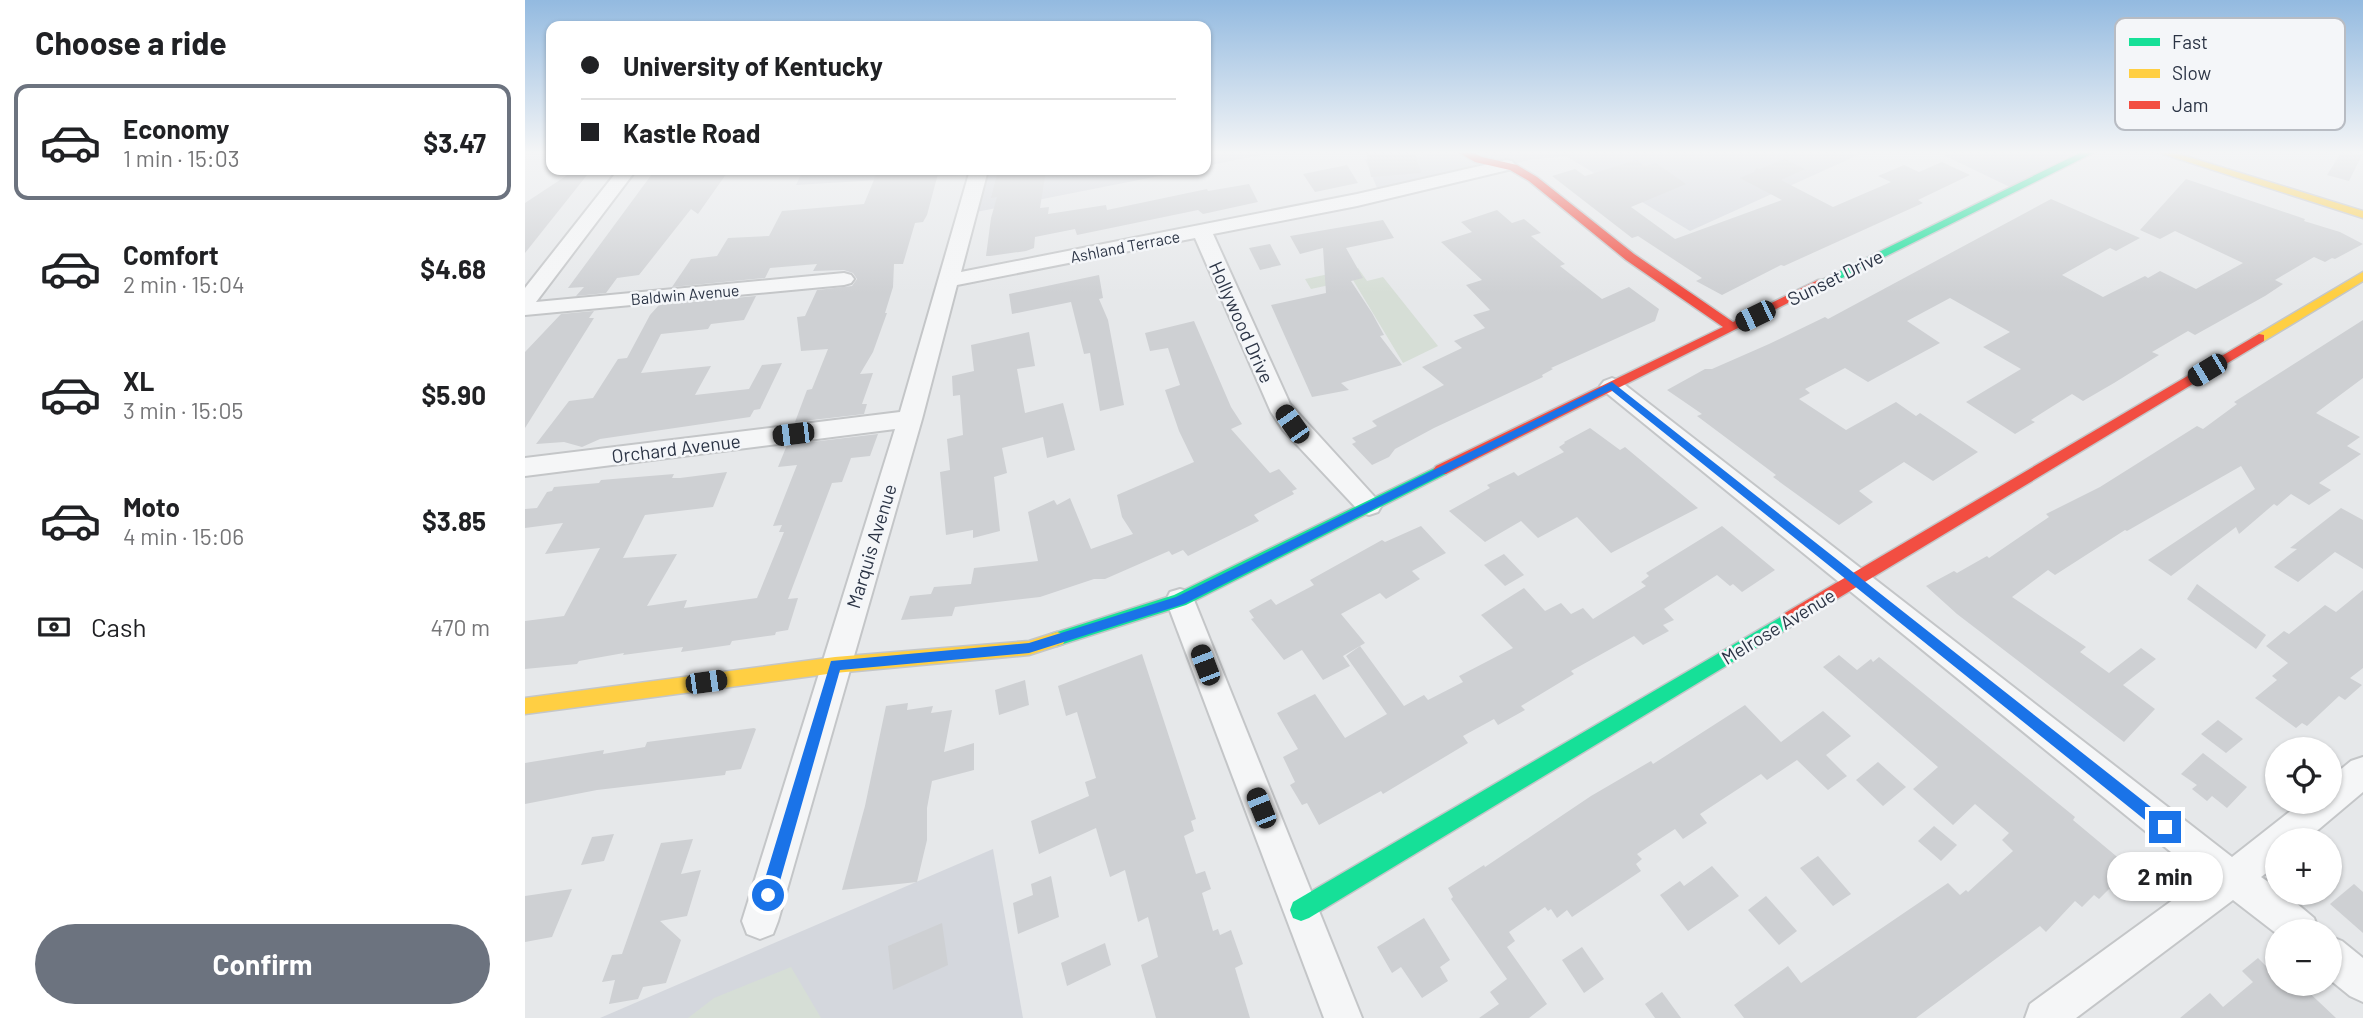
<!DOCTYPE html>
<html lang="en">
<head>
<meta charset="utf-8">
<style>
	body { margin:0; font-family:Barlow,sans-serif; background:#f2f2f2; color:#202124; height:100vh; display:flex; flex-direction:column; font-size:26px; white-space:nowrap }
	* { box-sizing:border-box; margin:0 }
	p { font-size:23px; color:#757577 }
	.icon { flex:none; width:38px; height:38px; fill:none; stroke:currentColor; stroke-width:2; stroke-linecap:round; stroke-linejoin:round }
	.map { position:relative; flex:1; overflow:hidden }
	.sheet { display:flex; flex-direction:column; background:#fff; width:525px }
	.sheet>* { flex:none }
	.banner { position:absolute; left:21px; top:21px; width:665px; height:154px; border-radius:14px; box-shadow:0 2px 5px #0004; display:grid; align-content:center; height:154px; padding:0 35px; background:#fff }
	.buttons { position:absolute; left:1740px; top:737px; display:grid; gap:14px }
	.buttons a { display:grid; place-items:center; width:77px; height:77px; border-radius:50%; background:#fff; box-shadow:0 2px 5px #0004; font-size:35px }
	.end { position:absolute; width:32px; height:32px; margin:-16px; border:9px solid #1a73e8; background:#fff; box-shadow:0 0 0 4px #fff }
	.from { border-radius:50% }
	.bubble { position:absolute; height:49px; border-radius:24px; background:#fff; box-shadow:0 2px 5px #0004; font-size:23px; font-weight:700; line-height:49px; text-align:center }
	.car { position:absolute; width:21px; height:42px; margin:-21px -10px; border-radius:9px; box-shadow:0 0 5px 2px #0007; background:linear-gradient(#222 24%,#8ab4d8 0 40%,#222 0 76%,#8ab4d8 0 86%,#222 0) }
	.banner b { display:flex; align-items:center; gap:24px; height:66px; font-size:26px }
	.banner b+b { border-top:2px solid #e0e0e0 }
	.banner i { width:18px; height:18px; background:#202124 }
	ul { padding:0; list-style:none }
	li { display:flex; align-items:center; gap:21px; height:116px; margin:0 14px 10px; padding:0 21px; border:4px solid transparent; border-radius:14px }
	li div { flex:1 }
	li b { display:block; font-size:26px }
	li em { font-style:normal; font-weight:700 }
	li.current { border-color:#6c737f }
	li>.icon { width:63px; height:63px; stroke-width:1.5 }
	h2 { padding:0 35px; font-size:32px; line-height:84px }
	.pay { display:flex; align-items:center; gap:18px; height:77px; padding:0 35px; font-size:26px }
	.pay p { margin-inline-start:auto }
	.primary-button { display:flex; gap:14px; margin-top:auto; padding:14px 35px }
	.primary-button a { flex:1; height:80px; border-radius:42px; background:#6c737f; color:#fff; font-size:28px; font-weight:700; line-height:80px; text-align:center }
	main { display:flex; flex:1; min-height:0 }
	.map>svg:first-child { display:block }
	.built { fill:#d4d7dd }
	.green { fill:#d6ded6 }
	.building { fill:#ced0d3 }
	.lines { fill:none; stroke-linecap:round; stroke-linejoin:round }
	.street-casing { stroke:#c4c6c8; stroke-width:4 }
	.fast-casing { stroke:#c4c6c8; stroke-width:3 }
	.slow-casing { stroke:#c4c6c8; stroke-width:3 }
	.jam-casing { stroke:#c4c6c8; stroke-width:3 }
	.street { fill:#f5f6f7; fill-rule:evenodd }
	.fast { fill:#16e098; fill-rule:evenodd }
	.slow { fill:#ffcf43; fill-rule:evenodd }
	.jam { fill:#f24e42; fill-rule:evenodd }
	.route { fill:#1a73e8 }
	.labels { text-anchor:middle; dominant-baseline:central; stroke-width:5; stroke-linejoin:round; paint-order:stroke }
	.far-street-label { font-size:16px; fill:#2b3445; stroke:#f4f6f9 }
	.street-label { font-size:19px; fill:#2b3445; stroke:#f4f6f9 }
	.key { fill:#f4f6f9; stroke:#b8bcc3; stroke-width:2 }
	.key-label { font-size:19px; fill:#2b3445 }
</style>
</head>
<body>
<main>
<section class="sheet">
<h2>Choose a ride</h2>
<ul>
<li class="current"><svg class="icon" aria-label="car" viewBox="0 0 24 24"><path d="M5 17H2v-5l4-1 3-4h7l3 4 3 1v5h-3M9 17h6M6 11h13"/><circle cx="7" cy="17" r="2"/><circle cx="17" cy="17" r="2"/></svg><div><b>Economy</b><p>1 min · 15:03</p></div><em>$3.47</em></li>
<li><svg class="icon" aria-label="car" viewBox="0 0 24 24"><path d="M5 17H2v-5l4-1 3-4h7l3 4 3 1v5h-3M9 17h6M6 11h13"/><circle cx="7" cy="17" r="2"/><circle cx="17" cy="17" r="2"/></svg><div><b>Comfort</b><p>2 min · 15:04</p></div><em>$4.68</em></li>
<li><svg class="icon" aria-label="car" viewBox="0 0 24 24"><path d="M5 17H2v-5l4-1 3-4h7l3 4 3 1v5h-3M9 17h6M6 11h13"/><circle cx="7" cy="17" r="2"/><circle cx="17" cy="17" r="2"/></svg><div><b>XL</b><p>3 min · 15:05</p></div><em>$5.90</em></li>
<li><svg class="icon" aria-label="car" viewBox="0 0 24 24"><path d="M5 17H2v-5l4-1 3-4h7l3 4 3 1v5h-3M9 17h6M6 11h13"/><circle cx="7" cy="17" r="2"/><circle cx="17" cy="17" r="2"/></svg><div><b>Moto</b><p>4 min · 15:06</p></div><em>$3.85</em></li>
</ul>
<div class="pay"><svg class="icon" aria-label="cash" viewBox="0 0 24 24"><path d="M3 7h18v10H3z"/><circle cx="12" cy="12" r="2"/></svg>Cash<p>470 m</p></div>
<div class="primary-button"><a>Confirm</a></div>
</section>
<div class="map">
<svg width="1838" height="1018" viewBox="0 0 1838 1018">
	<rect width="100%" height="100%" fill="#e6e8ea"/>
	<g class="built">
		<polygon points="681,151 756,151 681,166"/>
		<polygon points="937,151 1342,151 1165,231 1041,156 1004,160 855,195 840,159 938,153"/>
		<polygon points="1410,151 1563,151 1489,189"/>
		<polygon points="278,170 664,170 441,214 452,174 271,185"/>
		<polygon points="468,849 498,1018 75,1018"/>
	</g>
	<g class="green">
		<polygon points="833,268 842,281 858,277 913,346 878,363 828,280 786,289 780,279"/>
		<polygon points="266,967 296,1018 163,1018 189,998"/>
	</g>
	<g class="building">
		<polygon points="841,151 889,151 896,173 846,177"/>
		<polygon points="1817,151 1837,155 1824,181 1802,175"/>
		<polygon points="1260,159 1280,169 1256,180 1308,207 1366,182 1353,176 1379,165 1394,172 1417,162 1445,175 1393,200 1398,203 1259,266 1256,265 1197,295 1171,281 1177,278 1113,236 1107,238 1027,176 1050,169 1060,176 1111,160 1120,166 1131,163 1161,184 1106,207 1150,239 1257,200 1215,178 1229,172 1231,168 1235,169"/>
		<polygon points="822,165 833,183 790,192 778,174"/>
		<polygon points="50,170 66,170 0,253 0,203"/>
		<polygon points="166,170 204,170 173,214 166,209 114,275 92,278 81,293 51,296 59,287 43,288 127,174"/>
		<polygon points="353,170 414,170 402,215 398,222 390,223 378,264 369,264 368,287 360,313 362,313 348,352 335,374 348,373 337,404 342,404 339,414 270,422 282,390 287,389 303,349 276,351 272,317 280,316 292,290 327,286 332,279 328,273 319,270 288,271 292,264 245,268 240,278 147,287 166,259 192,256 203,238 244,236 257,211 339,204"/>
		<polygon points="473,170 521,170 515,208 524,207 523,214 581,205 582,210 682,189 683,191 724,184 733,202 678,214 673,210 552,235 550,229 510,237 509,248 501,251 465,256 461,256 466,218 472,197 466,198"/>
		<polygon points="1661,179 1780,219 1779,221 1815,232 1838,244 1810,259 1807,258 1800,262 1789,257 1750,280 1758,284 1740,296 1670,335 1663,331 1627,352 1634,355 1589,383 1558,401 1547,394 1506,420 1510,422 1490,434 1441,402 1496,369 1458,347 1485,332 1425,298 1382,321 1415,343 1343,382 1320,368 1280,389 1285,393 1274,399 1321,430 1371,402 1391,416 1395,413 1453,452 1408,481 1379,462 1334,491 1348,502 1314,525 1248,477 1251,475 1172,416 1177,414 1142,390 1180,369 1187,369 1244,344 1300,317 1303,319 1526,199 1615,238 1591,251 1585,248 1537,275 1578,297 1620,276 1623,278 1635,271 1671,289 1718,263 1650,231 1635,239 1615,230"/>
		<polygon points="972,210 987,223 999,219 1016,233 1006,236 1040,264 1035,266 1077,299 1104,287 1134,309 1130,321 1026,368 1028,369 1017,375 1018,377 909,428 870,449 864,457 847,465 827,444 831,442 827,438 852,426 847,421 919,385 897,367 937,348 929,341 960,328 948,315 965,310 941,285 957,280 916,242 947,232 936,222"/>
		<polygon points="858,220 869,238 821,248 838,278 826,281 847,313 859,335 855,336 877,365 816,383 824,390 787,397 746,305 801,293 798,248 775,254 765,236"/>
		<polygon points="745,244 756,265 735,270 724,248"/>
		<polygon points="574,275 578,298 574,299 583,320 599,405 575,411 565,353 559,354 546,302 487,314 484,294"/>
		<polygon points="231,296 219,320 186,324 183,329 136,334 116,373 186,366 170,395 224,389 237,365 257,363 235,409 229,410 225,417 75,439 57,447 39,442 11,444 44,401 68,398 93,359 102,358 125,315 134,305"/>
		<polygon points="69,311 64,318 69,318 0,428 0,352 36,314"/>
		<polygon points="1838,320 1838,378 1791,413 1835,437 1822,446 1836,454 1794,483 1806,490 1784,505 1766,494 1752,506 1749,504 1714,534 1711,527 1646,576 1623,560 1730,489 1716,466 1602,531 1600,530 1530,575 1523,570 1487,597 1561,647 1555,652 1584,673 1616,648 1631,659 1598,685 1630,709 1599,742 1432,614 1401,586 1429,571 1432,573 1462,556 1464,558 1524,517 1521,514 1575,487 1672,426 1678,429 1712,404 1709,402"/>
		<polygon points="669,321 706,407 717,424 706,429 745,473 754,469 772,489 767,491 769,494 729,515 734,521 663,556 658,550 647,555 644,551 580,579 569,579 515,597 430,607 427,616 376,620 385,596 406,594 409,587 446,584 449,568 513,561 503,512 529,500 532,505 545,498 566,549 608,534 597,517 592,495 669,462 654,431 640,390 655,385 643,348 625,351 620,333"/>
		<polygon points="504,332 510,366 492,369 500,413 538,403 550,450 522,458 518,437 477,448 482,473 469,477 475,531 448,538 448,530 421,535 415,472 425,470 422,439 438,435 435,395 428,396 427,376 449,371 446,345"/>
		<polygon points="1065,428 1095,450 1100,447 1173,508 1086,553 1052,517 1013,538 996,521 960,542 924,511 965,488 962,485 989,472 993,476 1039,452 1034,447 1040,443 1039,442"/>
		<polygon points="353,434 345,456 326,458 317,482 307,483 263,599 273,598 263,630 251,632 250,635 207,641 205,645 156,652 158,647 98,655 99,653 54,661 52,664 0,669 0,621 39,616 75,548 20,554 38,523 0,528 0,509 12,508 22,492 27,491 29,487 74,483 76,480 149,474 147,478 155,478 202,472 188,507 120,515 98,558 152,554 122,606 162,600 159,608 232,598 259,532 254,532 257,525 248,526 272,465 253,467 262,445"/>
		<polygon points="1816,508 1838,520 1838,569 1810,552 1773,582 1749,567 1772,549 1765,548"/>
		<polygon points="896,526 921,553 887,571 895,579 861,599 855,593 816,614 840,643 818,656 825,666 798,680 777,650 759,660 726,619 729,618 724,611 746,599 751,605 789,585 785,580 857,540 860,542"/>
		<polygon points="1197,526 1250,570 1217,592 1208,584 1205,586 1192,575 1139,609 1149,620 1138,625 1144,631 1118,645 1109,636 1046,671 1049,674 996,706 1000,710 973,725 969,719 938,736 943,743 858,794 856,791 794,825 782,803 777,805 765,785 770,782 758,757 773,749 752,713 790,694 820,738 862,714 821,656 835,646 879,706 899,695 903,700 938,682 934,676 988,648 956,615 999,588 1020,611 1036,603 1046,614 1058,608 1068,619 1121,586 1116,582 1124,576 1121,573"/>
		<polygon points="979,554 999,575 980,586 959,565"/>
		<polygon points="1672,584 1741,635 1731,649 1662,599"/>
		<polygon points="1838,590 1838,668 1825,678 1837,685 1820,700 1814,696 1782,726 1777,723 1771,728 1730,698 1752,680 1747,676 1763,663 1741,646 1759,631 1764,634 1800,605 1811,612"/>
		<polygon points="617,654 671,819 666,821 669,831 659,836 671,874 680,871 686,889 677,893 688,931 693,929 695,935 706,930 718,964 710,968 725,1018 631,1018 616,965 633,957 623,917 613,922 600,870 585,877 571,828 514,854 506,821 564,796 560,782 571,778 552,712 541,716 533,686"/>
		<polygon points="1314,655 1332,670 1346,659 1348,662 1354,657 1550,817 1548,820 1609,871 1589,893 1584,889 1574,899 1569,895 1557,907 1550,901 1521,932 1515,926 1391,1018 1219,1018 1209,1005 1263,966 1276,983 1423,883 1435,895 1441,890 1443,892 1488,851 1477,840 1484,833 1450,804 1428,825 1388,789 1413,767 1298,667"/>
		<polygon points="500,680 504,705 474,715 470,690"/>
		<polygon points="383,703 382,710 408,706 406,713 427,710 419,752 449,743 449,770 407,781 402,808 402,840 392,882 317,890 340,806 361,706"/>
		<polygon points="1220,705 1256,742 1298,711 1326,736 1301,755 1322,776 1303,790 1272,760 1242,780 1236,774 1175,814 1182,823 1158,839 1150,829 1112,854 1117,859 1111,864 1116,871 1047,917 1042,910 1032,918 1026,909 1023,911 1020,907 984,932 990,941 982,947 1022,1004 1004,1018 954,1018 974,1004 965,992 982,979 926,899 928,897 923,888 959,865 960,867 1066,796 1126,761 1128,764"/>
		<polygon points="1693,720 1718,739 1701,753 1676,734"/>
		<polygon points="229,728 231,729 216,769 201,771 200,775 72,790 0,804 0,763 79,750 78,754 120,747 122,742"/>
		<polygon points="1678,753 1722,787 1702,808 1687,796 1682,801 1667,789 1672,785 1656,774"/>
		<polygon points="1353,762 1381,787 1358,806 1331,780"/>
		<polygon points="1409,826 1432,845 1416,861 1393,841"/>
		<polygon points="89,834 79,861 56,865 67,837"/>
		<polygon points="168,839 156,874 176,870 162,916 135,921 156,940 141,983 118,987 113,999 84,1004 90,980 77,982 87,955 97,954 136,843"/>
		<polygon points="1293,856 1326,894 1308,906 1275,868"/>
		<polygon points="1187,866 1214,896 1163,931 1135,895 1155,881 1159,886"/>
		<polygon points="526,876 534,917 493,934 488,903 508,895 506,884"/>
		<polygon points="1829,884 1838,892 1838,933 1805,904"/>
		<polygon points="47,889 27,937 0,942 0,896"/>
		<polygon points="1241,896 1272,931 1254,945 1223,910"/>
		<polygon points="899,918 925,960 915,967 923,981 897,998 876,967 867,973 852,947"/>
		<polygon points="417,923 423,965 368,990 363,946"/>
		<polygon points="580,943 586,965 542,986 536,963"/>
		<polygon points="1057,947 1079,979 1059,993 1037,960"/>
		<polygon points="1733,958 1752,977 1752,984 1775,984 1811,1018 1655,1018 1685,993 1698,1007 1728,982 1717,971"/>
		<polygon points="1137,992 1156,1018 1130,1018 1120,1004"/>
	</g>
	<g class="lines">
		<g class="street-casing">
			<g id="street">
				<polygon points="981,160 987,161 990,165 987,169 832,206 688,234 765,404 857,505 853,512 844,515 835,512 758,430 746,412 670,238 432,285 397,419 253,921 248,934 235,939 222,934 217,921 370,429 0,476 0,458 375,412 445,170 463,170 436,272 832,194"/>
				<polygon points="93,170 111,170 11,302 319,273 326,275 329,279 326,283 319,285 0,315 0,288"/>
				<polygon points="1087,378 1095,381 1707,857 1777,802 1804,802 1804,779 1826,761 1838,757 1838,792 1781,840 1752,840 1752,865 1736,877 1752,888 1752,892 1758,892 1789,918 1794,931 1752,931 1752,934 1708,900 1551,1018 1500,1018 1505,1004 1678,878 1079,391 1075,386 1079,381"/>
				<polygon points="655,589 665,592 669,600 837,1018 799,1018 641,600 645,592"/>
				<polygon points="1804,936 1817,941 1838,958 1838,1002 1825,996 1804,979"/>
			</g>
		</g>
		<g class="fast-casing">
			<g id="fast">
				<polygon points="1559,151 1572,151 1301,286 1293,286 1291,283"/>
				<polygon points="916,465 924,470 921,474 661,605 532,646 526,644 523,639 526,634 649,595"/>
				<polygon points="1266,611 1272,613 1275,618 1272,623 784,918 776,921 768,918 765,910 768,902"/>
			</g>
		</g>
		<g class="slow-casing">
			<g id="slow">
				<polygon points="1629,151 1644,151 1838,211 1838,218"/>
				<polygon points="1838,272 1838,281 1739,341 1729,341 1727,338"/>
				<polygon points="532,632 538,634 541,639 538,644 504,655 310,673 0,714 0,698 310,657 504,641"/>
			</g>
		</g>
		<g class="jam-casing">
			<g id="jam">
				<polygon points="931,151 944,151 957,157 992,165 1012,177 1109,254 1208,322 1293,280 1301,280 1303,283 921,474 911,474 908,470 911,466 1198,327 1101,260 1004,181 985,170 950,162"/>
				<polygon points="1734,334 1739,335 1739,341 1272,623 1266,625 1260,623 1257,618 1260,613"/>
			</g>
		</g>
		<use href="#street" class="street"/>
		<use href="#fast" class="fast"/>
		<use href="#slow" class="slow"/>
		<use href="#jam" class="jam"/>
	</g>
	<linearGradient id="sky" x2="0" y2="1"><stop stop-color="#93bae0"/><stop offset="0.52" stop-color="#f4f5f6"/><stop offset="1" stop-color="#f4f5f6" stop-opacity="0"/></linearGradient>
	<rect width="1838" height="293" fill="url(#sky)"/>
	<polygon class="route" points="1087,382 1645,822 1647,827 1645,832 1635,832 1086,390 659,604 504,653 315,670 251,895 248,901 243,903 237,901 235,895 306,661 504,643 651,597"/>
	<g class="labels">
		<g class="far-street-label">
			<text transform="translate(600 246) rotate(-11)">Ashland Terrace</text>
			<text transform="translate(160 294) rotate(-5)">Baldwin Avenue</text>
		</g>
		<g class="street-label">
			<text transform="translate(1310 277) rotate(-26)">Sunset Drive</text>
			<text transform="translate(717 322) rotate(66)">Hollywood Drive</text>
			<text transform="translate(151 448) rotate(-7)">Orchard Avenue</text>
			<text transform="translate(346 546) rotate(-73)">Marquis Avenue</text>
			<text transform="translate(1253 626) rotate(-31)">Melrose Avenue</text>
		</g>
	</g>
	<rect x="1590" y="18" width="230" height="112" rx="10" class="key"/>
	<rect x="1604" y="38" width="31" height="8" fill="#16e098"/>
	<rect x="1604" y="69" width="31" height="9" fill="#ffcf43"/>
	<rect x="1604" y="101" width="31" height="8" fill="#f24e42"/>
	<g class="key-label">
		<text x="1647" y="49">Fast</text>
		<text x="1647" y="80">Slow</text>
		<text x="1647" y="112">Jam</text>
	</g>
</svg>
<div class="buttons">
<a><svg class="icon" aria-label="locate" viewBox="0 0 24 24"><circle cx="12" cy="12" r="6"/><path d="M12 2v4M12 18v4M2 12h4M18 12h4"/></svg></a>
<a>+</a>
<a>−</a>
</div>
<i class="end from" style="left:243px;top:895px"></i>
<i class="end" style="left:1640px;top:827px"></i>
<div class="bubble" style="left:1582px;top:852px;width:116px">2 min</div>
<i class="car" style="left:1230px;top:316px;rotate:244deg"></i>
<i class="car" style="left:1682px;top:370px;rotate:239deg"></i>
<i class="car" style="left:767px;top:424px;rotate:325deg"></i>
<i class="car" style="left:268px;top:434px;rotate:263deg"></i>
<i class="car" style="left:680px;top:665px;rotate:339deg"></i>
<i class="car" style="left:181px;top:682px;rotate:82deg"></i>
<i class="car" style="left:736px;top:808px;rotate:338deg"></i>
<div class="banner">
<b><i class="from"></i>University of Kentucky</b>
<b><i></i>Kastle Road</b>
</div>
</div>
</main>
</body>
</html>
